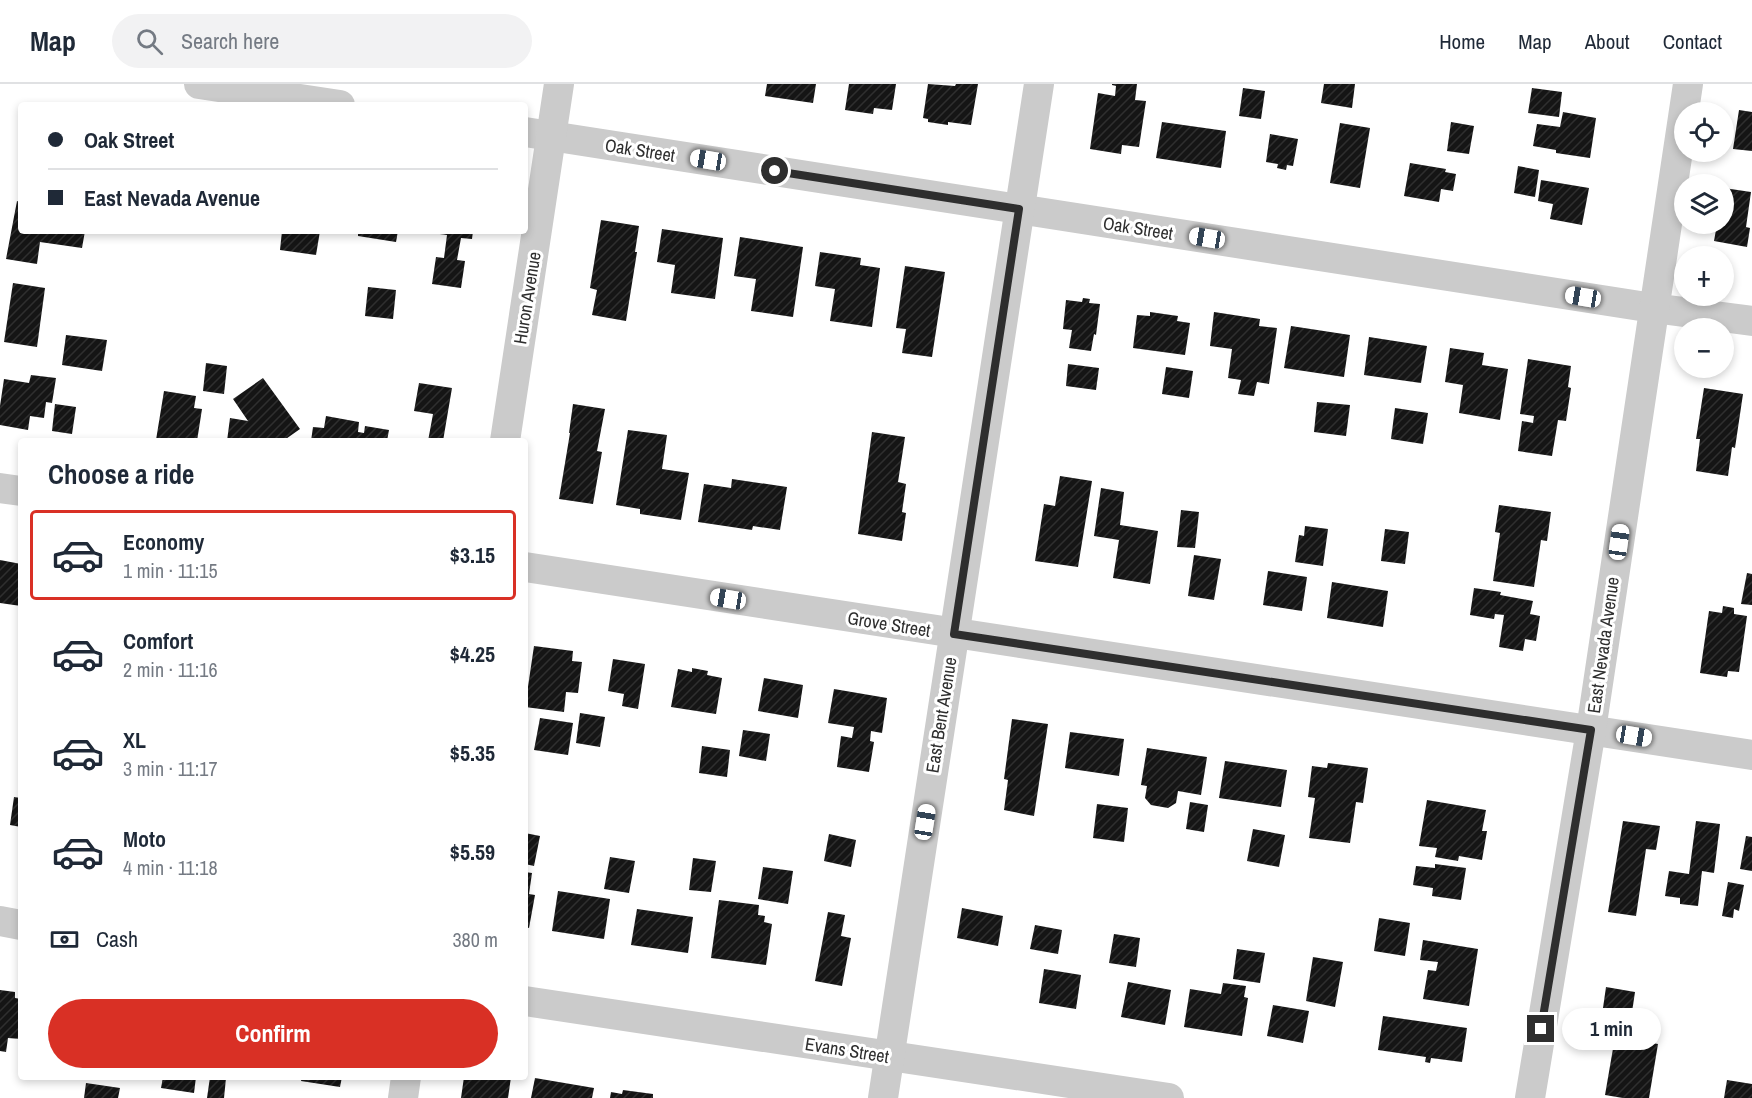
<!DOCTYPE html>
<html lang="en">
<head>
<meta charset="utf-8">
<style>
	body { margin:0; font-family:"Archivo Narrow",sans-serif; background:#f2f2f3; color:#1f2937; height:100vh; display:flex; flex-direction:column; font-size:22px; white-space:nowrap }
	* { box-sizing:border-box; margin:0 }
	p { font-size:20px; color:#747a83 }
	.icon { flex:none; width:33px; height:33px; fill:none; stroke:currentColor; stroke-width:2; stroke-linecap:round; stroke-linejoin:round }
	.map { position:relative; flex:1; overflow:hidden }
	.sheet { position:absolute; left:18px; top:354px; width:510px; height:642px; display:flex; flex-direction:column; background:#fff; border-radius:6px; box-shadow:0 3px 9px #0003 }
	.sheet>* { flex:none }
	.hud { position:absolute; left:18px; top:18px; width:510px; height:132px; border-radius:6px; box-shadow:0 3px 9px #0003; display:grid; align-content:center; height:132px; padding:0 30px; background:#fff }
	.fabs { position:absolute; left:1674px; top:18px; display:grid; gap:12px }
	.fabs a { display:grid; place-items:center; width:60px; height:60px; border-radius:50%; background:#fff; box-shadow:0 3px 9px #0003; font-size:30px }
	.end { position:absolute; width:27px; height:27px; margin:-14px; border:8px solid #2e2e2e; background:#fff; box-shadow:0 0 0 3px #fff }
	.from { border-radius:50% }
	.bubble { position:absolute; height:42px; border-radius:21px; background:#fff; box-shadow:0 3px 9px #0003; font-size:20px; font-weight:700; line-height:42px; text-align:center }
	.car { position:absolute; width:18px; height:36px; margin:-18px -9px; border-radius:8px; box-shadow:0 0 4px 2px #0007; background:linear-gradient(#fff 24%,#345 0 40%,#fff 0 76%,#345 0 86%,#fff 0) }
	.hud b { display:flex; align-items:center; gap:21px; height:57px; font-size:22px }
	.hud b+b { border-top:2px solid #e0e1e3 }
	.hud i { width:15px; height:15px; background:#1f2937 }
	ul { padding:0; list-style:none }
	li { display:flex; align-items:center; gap:18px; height:90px; margin:0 12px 9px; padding:0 18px; border:3px solid transparent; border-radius:6px }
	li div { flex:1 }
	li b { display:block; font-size:22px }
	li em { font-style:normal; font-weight:700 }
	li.selected { border-color:#d93025 }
	li>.icon { width:54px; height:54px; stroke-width:1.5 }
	h2 { padding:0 30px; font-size:27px; line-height:72px }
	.pay { display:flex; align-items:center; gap:15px; height:66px; padding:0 30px; font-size:22px }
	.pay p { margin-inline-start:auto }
	.cta { display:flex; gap:12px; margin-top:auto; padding:12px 30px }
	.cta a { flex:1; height:69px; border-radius:36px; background:#d93025; color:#fff; font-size:24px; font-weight:700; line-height:69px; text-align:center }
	header { display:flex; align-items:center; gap:36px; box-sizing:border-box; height:84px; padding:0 30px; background:#fff; border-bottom:2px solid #e0e1e3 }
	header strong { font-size:28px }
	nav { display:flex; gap:33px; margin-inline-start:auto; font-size:21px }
	.search { width:420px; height:54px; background:#f2f2f3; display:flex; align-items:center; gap:15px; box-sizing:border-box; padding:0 21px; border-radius:33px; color:#747a83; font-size:22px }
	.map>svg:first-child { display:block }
	.building { fill:url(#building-hatch) }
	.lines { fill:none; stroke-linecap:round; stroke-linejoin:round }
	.minor { stroke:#cbcbcb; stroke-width:30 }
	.route { stroke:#2e2e2e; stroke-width:8 }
	.labels { text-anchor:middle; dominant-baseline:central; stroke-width:6; stroke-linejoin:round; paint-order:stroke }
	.street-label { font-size:18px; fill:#2e2e2e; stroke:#fff }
</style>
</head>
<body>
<header>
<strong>Map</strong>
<div class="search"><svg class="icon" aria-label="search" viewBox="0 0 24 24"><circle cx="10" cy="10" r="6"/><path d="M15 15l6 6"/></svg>Search here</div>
<nav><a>Home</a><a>Map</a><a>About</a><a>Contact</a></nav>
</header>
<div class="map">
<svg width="1752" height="1014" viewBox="0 0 1752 1014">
	<defs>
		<pattern id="building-hatch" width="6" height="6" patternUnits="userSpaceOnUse" patternTransform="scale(1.5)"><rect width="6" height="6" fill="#151515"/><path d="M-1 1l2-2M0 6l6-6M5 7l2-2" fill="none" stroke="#2f2f2f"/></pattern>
	</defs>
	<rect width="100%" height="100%" fill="#fff"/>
	<g class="building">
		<polygon points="767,0 816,0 813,19 765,12"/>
		<polygon points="849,0 896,0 892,26 874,24 873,30 845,26"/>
		<polygon points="928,0 955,2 956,0 978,0 971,41 948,38 948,41 928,38 928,35 923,34"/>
		<polygon points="1112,0 1137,0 1135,16 1146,17 1139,63 1122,61 1121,70 1090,65 1098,9 1115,12 1116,2 1112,1"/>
		<polygon points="1324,0 1355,0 1352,24 1321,19"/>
		<polygon points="1243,4 1265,7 1261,35 1239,32"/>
		<polygon points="1532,4 1562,8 1559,33 1528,29"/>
		<polygon points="1739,26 1752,28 1752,67 1733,65"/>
		<polygon points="1563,28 1596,34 1590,74 1556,69 1556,66 1533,62 1537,40 1560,43"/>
		<polygon points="1162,38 1226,47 1221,84 1156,74"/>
		<polygon points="1451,38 1474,42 1469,70 1447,67"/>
		<polygon points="1340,39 1370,44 1360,104 1330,99"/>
		<polygon points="1270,50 1298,55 1293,82 1287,81 1286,86 1277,84 1278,80 1266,78"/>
		<polygon points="1410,79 1446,85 1445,88 1456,90 1453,107 1441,105 1439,118 1404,112"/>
		<polygon points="1518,82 1539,86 1535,113 1514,109"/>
		<polygon points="1541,96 1589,104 1582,141 1550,135 1553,120 1538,117"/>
		<polygon points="1724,104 1751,108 1746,143 1750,144 1747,163 1714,157 1717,140 1724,140"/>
		<polygon points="17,117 21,118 21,147 85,147 82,164 40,158 37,180 6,175"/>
		<polygon points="601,136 639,142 635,168 637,168 626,237 592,231 597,206 590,204"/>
		<polygon points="662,145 723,154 715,215 671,209 675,181 657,178"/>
		<polygon points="282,147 320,147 316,171 280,166"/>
		<polygon points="358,147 398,147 396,158 358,152"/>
		<polygon points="425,147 473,147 472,155 461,154 457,176 465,177 461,204 432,200 436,173 444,174 447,151 425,148"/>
		<polygon points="740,153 803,163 793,233 751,227 756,195 734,192"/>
		<polygon points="820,168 861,174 860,181 880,184 872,243 830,237 835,205 815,202"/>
		<polygon points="905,182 945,188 932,273 902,269 906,245 896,244"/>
		<polygon points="13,199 45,204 37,263 4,258"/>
		<polygon points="368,203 396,206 393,235 365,232"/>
		<polygon points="1083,214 1090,215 1089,219 1100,220 1096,251 1094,250 1091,267 1069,264 1072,246 1063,245 1066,216 1082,218"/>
		<polygon points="1150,228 1178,232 1177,237 1190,239 1185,271 1133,264 1137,231 1150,232"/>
		<polygon points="1214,228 1260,235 1259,242 1277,244 1269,300 1257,298 1254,312 1238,310 1241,296 1228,294 1232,265 1210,262"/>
		<polygon points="1291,242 1350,251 1344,293 1284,284"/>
		<polygon points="66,251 107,256 102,287 62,281"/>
		<polygon points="1369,253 1427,262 1421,299 1364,291"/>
		<polygon points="1450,264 1484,269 1482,281 1508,285 1500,336 1459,329 1463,301 1445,298"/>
		<polygon points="1528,275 1571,282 1568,303 1571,304 1566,337 1558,336 1552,372 1518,367 1522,337 1533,339 1534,332 1520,330"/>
		<polygon points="206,279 227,282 224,310 203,307"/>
		<polygon points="1068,280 1099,284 1096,306 1066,302"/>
		<polygon points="1166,283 1193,287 1189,314 1162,310"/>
		<polygon points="31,291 56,294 52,319 46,318 44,334 30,332 28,346 0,341 0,322 4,295 29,299"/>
		<polygon points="263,294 300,345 283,357 262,357 247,355 246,357 227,357 230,334 248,337 233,315"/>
		<polygon points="419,299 452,304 443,357 428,357 433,330 414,327"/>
		<polygon points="1704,304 1743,310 1735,364 1732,363 1728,392 1696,387 1700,355 1696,355"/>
		<polygon points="164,307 196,312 194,324 202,325 197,357 156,356"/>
		<polygon points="1317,318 1350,321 1346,352 1314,348"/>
		<polygon points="55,320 76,323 72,350 52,347"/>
		<polygon points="573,320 605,325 597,367 602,368 593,420 559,415 570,349 569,349"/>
		<polygon points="1395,324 1428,329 1423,360 1391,355"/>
		<polygon points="326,332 359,338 358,348 364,349 365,342 389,346 387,357 311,357 313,343 324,344"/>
		<polygon points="628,346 667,351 662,385 689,389 681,436 640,430 640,425 616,421"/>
		<polygon points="872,348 905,353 898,398 906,400 902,428 906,429 902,457 858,450"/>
		<polygon points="1060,392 1092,397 1078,483 1035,477 1044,420 1055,422"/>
		<polygon points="732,395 787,403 780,446 753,442 752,446 698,438 704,400 731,404"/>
		<polygon points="1101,404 1124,408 1120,441 1158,447 1150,500 1113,494 1119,456 1094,452"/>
		<polygon points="1499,421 1551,428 1547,457 1541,456 1534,503 1493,497 1500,449 1495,448"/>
		<polygon points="1181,426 1199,428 1195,464 1177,463"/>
		<polygon points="1305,442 1328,445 1323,482 1295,478 1299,451 1304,452"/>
		<polygon points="1385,445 1409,448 1405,480 1381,477"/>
		<polygon points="1194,471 1221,475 1214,516 1188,512"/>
		<polygon points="0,476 21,480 21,522 0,519"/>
		<polygon points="1268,487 1307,493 1302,527 1263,521"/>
		<polygon points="1747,489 1752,490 1752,521 1741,520"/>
		<polygon points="1332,498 1388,507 1383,543 1327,534"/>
		<polygon points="1474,504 1501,508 1500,511 1533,517 1530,530 1540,532 1536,557 1525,555 1523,567 1499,563 1504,531 1495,530 1494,535 1470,531"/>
		<polygon points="1723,522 1734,524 1734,530 1747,532 1739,588 1728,587 1727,593 1700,589 1709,527 1722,529"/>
		<polygon points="534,562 573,567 572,577 582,578 578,609 566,608 564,628 525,623"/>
		<polygon points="613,575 645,580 638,625 622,622 624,610 608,607"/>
		<polygon points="692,584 708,587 707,591 722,594 716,630 671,623 678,585 692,588"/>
		<polygon points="764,594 803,601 798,634 758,627"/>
		<polygon points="834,605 887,614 882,649 871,647 870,657 874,658 869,688 837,683 841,652 852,654 854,643 828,639"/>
		<polygon points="580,629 605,633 600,663 576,659"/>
		<polygon points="540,634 573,639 568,671 534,666"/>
		<polygon points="1012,635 1048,640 1034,732 1004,726 1008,696 1004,695"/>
		<polygon points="743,646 770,650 766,677 739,672"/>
		<polygon points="1070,648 1124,655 1119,692 1065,684"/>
		<polygon points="702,662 730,666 727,693 699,689"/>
		<polygon points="1147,664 1207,673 1201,711 1178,707 1176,719 1168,724 1151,721 1145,714 1147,702 1141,701"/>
		<polygon points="1225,677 1287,686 1281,723 1219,714"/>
		<polygon points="1328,679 1368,684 1363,719 1356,718 1350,759 1309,754 1315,714 1308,713 1312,682 1327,684"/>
		<polygon points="14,713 21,714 21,743 10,741"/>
		<polygon points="1427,716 1486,726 1482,747 1487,747 1482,776 1459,772 1458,777 1435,773 1437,764 1419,762"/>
		<polygon points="1190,718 1208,721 1204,748 1186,745"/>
		<polygon points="1097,720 1128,724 1124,758 1093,754"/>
		<polygon points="1623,737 1660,742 1656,766 1646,765 1636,832 1608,828"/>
		<polygon points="1696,737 1720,740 1714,789 1702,787 1698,822 1680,820 1680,814 1665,812 1669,787 1689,790"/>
		<polygon points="1253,745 1285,751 1279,783 1247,777"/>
		<polygon points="525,749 540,752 534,782 525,780"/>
		<polygon points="829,750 856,756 851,783 824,777"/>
		<polygon points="1746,752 1752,753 1752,787 1740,785"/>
		<polygon points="610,773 635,777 629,809 604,805"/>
		<polygon points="693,774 716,777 711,808 689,806"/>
		<polygon points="1435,780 1466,784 1461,816 1432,812 1433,804 1413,801 1416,782 1435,784"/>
		<polygon points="763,783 793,787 788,820 758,815"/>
		<polygon points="525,788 532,789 529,810 535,811 529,844 525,843"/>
		<polygon points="1728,798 1744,801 1739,827 1734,825 1733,834 1722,832"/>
		<polygon points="558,807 610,815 604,855 552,847"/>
		<polygon points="719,816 759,821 758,831 765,832 764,838 772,840 766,881 711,874"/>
		<polygon points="962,824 1003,832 998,862 957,854"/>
		<polygon points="637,825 693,833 688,869 631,861"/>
		<polygon points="828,828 845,831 841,852 851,854 842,902 815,897"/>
		<polygon points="1379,834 1410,839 1405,872 1374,867"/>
		<polygon points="1035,841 1062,846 1058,870 1030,865"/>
		<polygon points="1114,850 1140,854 1136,883 1109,879"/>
		<polygon points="1423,856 1478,865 1469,922 1423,915 1428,886 1436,887 1438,878 1420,876"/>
		<polygon points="1237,865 1265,869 1260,899 1233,895"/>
		<polygon points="1313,873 1343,878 1335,923 1306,917"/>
		<polygon points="1044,885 1081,891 1076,925 1039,919"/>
		<polygon points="1128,898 1171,906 1165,941 1121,933"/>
		<polygon points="1223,899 1246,902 1244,913 1248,914 1242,952 1184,943 1190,905 1221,910"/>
		<polygon points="1606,903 1635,908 1631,935 1602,931"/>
		<polygon points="0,906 15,908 15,914 21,915 21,955 8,954 6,968 0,967"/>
		<polygon points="1273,921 1309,927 1303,959 1267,952"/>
		<polygon points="1383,932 1467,944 1462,978 1431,974 1430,979 1425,978 1426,973 1378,966"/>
		<polygon points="1615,953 1658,960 1649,1014 1623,1014 1605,1011"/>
		<polygon points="163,993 196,993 194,1009 161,1004"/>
		<polygon points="210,993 226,994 224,1014 207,1014"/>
		<polygon points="302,993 342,993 340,1003 301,997"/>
		<polygon points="464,993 511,993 508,1014 461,1014"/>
		<polygon points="535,994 594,1004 592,1014 531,1014"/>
		<polygon points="1727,996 1752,1000 1752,1014 1724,1014"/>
		<polygon points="86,999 120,1004 118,1014 84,1014"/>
		<polygon points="623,1006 653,1010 653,1014 610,1014 611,1008 622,1010"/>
	</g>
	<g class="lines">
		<g class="minor">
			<polyline points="199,0 340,21"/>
			<polyline points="525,48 1653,224 1752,237"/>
			<polyline points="505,357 559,0"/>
			<polyline points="0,404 21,407"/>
			<polyline points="525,483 1752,671"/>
			<polyline points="0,837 21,841"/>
			<polyline points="525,917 1169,1014"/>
			<polyline points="403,1014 406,993"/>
			<polyline points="883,1014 1039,0"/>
			<polyline points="1530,1014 1591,646 1688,0"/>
		</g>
	</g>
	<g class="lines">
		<polyline class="route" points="775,87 1019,125 954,550 1591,646 1541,945"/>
	</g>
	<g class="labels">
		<g class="street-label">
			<text transform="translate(640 66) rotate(9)">Oak Street</text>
			<text transform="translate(1138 144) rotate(9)">Oak Street</text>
			<text transform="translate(527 214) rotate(-81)">Huron Avenue</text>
			<text transform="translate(889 540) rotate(9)">Grove Street</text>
			<text transform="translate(1603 561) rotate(-82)">East Nevada Avenue</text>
			<text transform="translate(941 631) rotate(-81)">East Bent Avenue</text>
			<text transform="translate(847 966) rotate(9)">Evans Street</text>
		</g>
	</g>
</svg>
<div class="fabs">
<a><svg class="icon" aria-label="locate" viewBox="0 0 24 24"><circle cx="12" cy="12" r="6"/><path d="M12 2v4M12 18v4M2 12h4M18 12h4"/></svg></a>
<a><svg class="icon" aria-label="layers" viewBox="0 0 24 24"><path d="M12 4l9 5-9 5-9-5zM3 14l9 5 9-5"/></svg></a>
<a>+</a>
<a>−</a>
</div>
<i class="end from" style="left:775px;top:87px"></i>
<i class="end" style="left:1541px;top:945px"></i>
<div class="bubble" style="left:1562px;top:924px;width:99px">1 min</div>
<i class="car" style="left:708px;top:76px;rotate:279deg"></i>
<i class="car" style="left:1207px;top:154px;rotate:279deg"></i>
<i class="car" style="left:1583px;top:213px;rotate:279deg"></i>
<i class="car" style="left:1619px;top:458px;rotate:8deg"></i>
<i class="car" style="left:728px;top:515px;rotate:279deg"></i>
<i class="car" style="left:1634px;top:652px;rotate:99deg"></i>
<i class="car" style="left:925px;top:738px;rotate:9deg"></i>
<div class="hud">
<b><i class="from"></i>Oak Street</b>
<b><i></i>East Nevada Avenue</b>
</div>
<section class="sheet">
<h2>Choose a ride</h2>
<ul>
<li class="selected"><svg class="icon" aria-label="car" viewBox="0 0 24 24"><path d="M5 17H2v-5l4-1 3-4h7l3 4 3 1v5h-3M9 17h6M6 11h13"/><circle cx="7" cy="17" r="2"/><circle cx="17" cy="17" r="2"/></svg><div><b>Economy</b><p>1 min · 11:15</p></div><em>$3.15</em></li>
<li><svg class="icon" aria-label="car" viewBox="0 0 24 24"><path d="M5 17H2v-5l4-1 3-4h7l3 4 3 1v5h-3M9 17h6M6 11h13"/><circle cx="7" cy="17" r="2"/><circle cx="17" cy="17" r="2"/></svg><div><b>Comfort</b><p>2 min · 11:16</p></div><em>$4.25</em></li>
<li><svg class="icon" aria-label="car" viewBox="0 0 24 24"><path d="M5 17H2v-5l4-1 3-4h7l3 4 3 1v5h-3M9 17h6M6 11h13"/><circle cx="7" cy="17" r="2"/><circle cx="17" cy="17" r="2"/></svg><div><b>XL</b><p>3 min · 11:17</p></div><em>$5.35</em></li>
<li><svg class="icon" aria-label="car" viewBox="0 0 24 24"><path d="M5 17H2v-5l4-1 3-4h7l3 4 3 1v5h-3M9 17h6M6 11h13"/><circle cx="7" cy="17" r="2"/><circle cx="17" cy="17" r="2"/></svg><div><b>Moto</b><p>4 min · 11:18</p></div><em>$5.59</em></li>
</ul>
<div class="pay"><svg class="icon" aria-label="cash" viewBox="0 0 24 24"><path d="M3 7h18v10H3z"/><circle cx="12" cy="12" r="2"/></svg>Cash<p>380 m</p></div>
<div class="cta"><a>Confirm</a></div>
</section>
</div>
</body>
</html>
